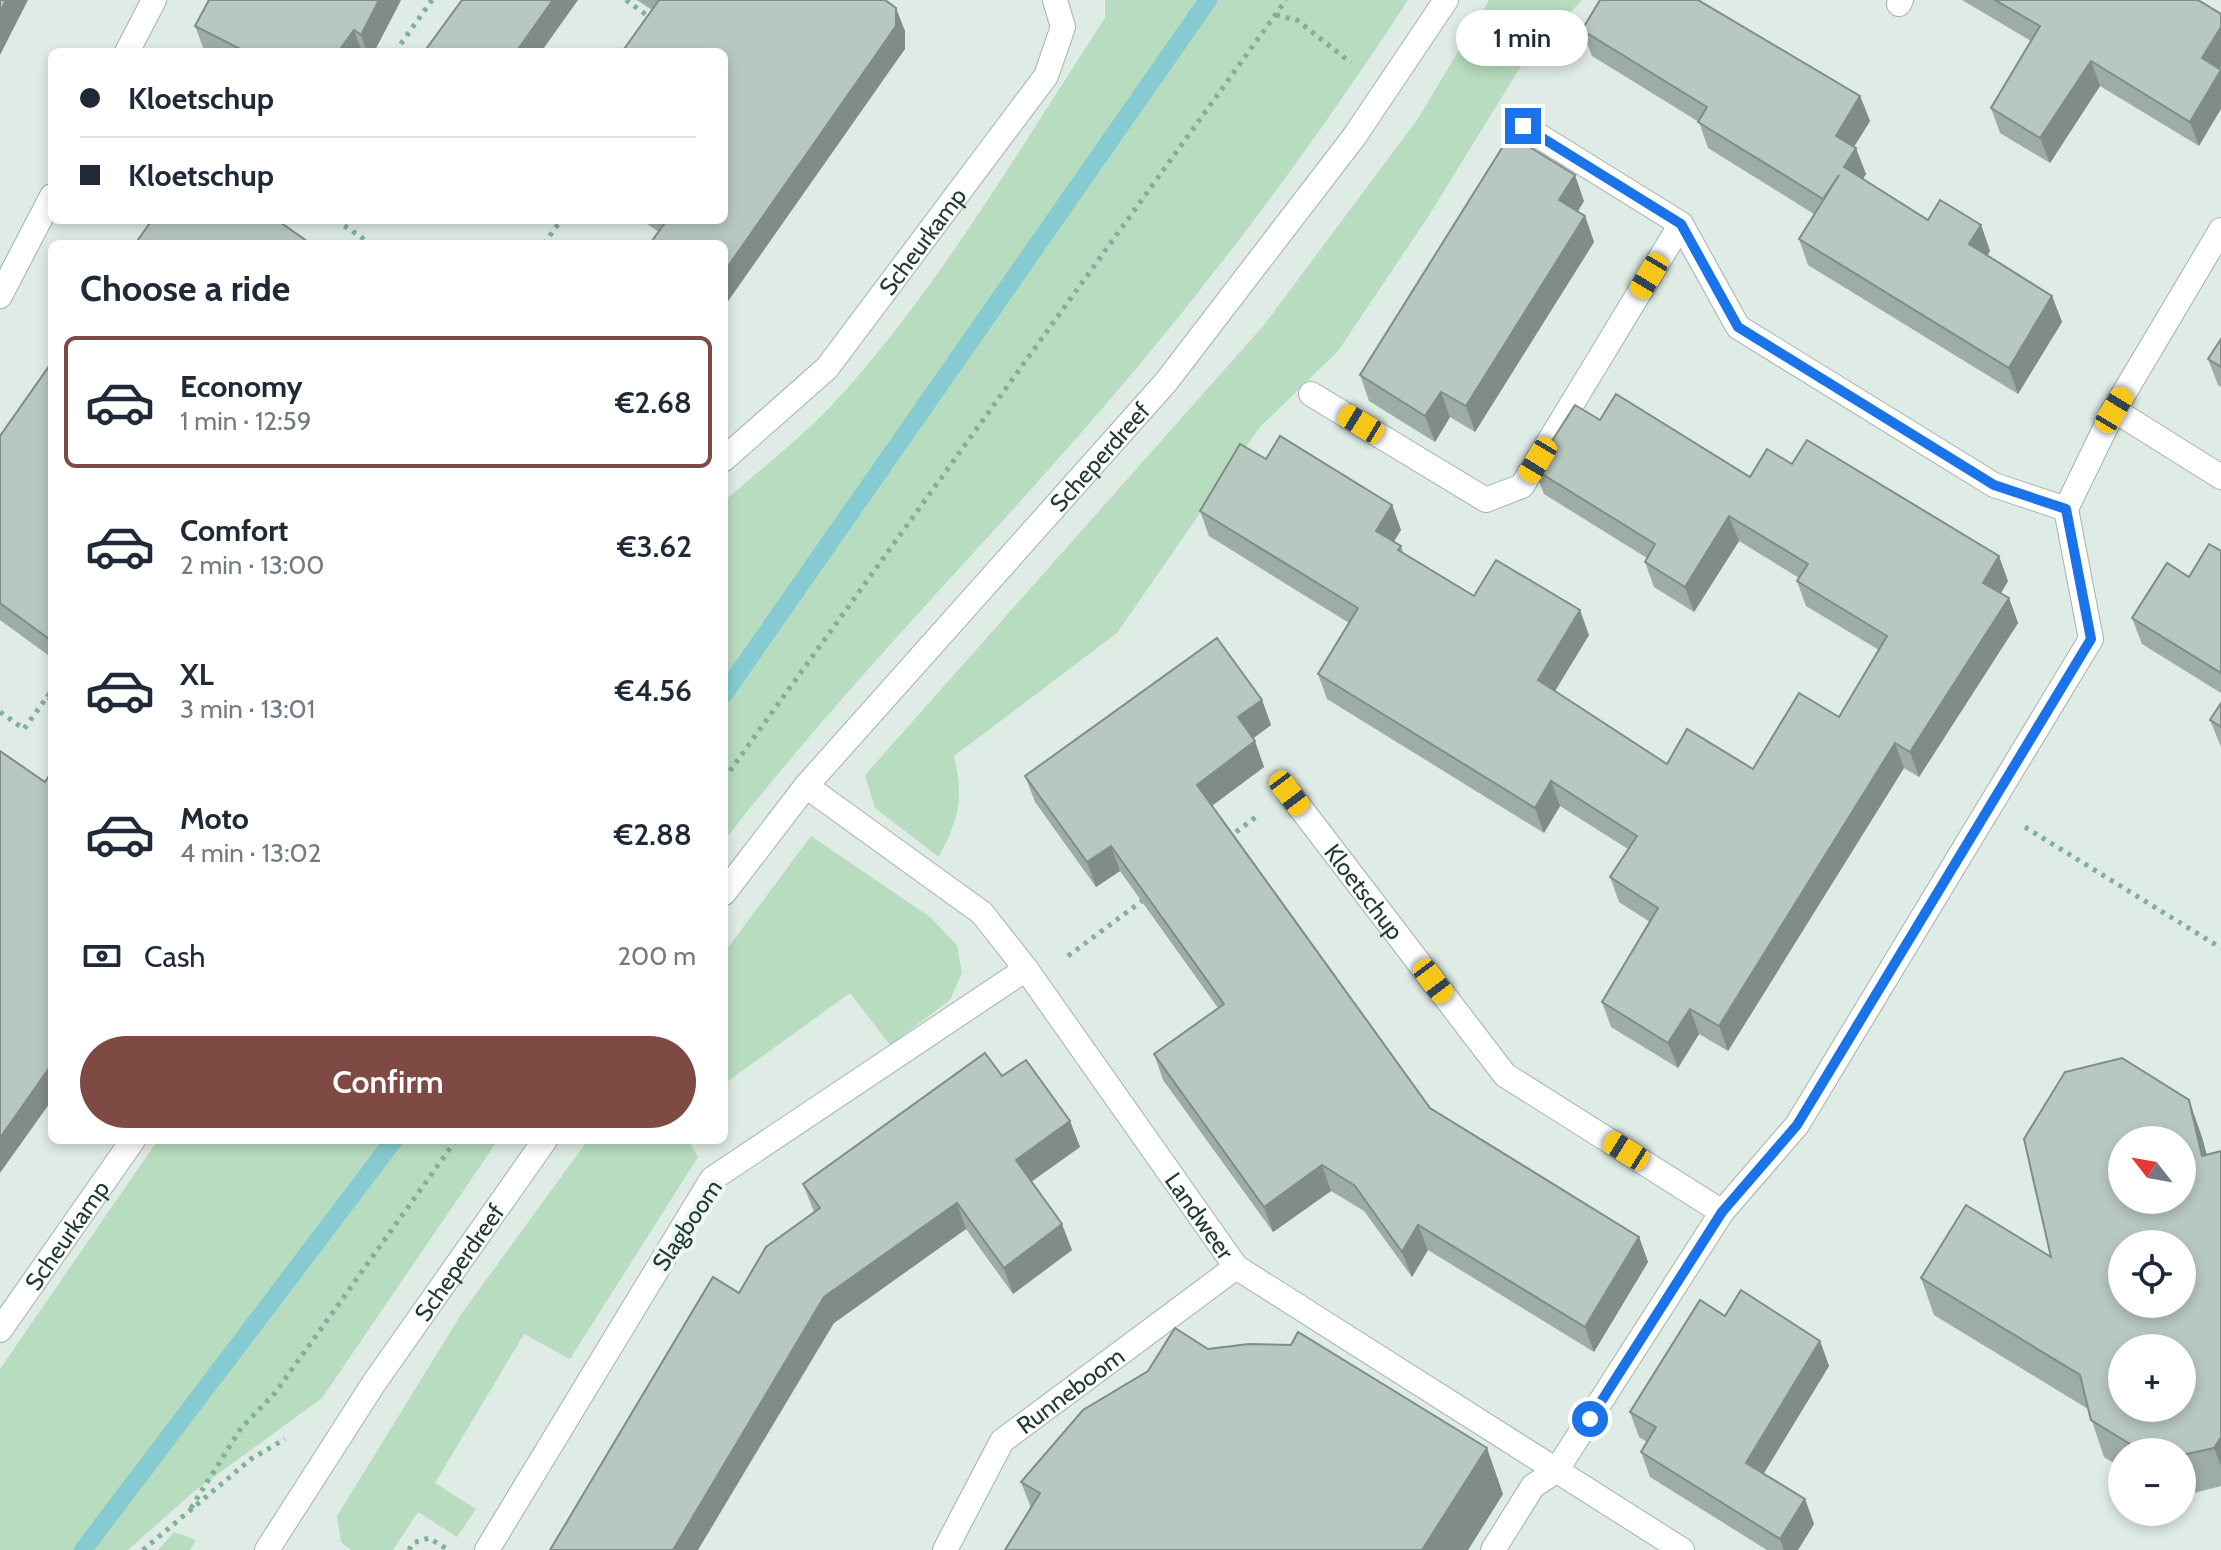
<!DOCTYPE html>
<html lang="en">
<head>
<meta charset="utf-8">
<style>
	body { margin:0; font-family:Cabin,sans-serif; background:#f2f2f3; color:#1f2937; height:100vh; display:flex; flex-direction:column; font-size:30px; white-space:nowrap }
	* { box-sizing:border-box; margin:0 }
	p { font-size:26px; color:#747a83 }
	.icon { flex:none; width:44px; height:44px; fill:none; stroke:currentColor; stroke-width:2; stroke-linecap:round; stroke-linejoin:round }
	.map { position:relative; flex:1; overflow:hidden }
	.details { position:absolute; left:48px; top:240px; width:680px; height:904px; display:flex; flex-direction:column; background:#fff; border-radius:12px; box-shadow:0 4px 12px #0003 }
	.details>* { flex:none }
	.hud { position:absolute; left:48px; top:48px; width:680px; height:176px; border-radius:12px; box-shadow:0 4px 12px #0003; display:grid; align-content:center; height:176px; padding:0 32px; background:#fff }
	.needle { width:52px; rotate:301deg }
	.fabs { position:absolute; left:2108px; top:1126px; display:grid; gap:16px }
	.fabs a { display:grid; place-items:center; width:88px; height:88px; border-radius:50%; background:#fff; box-shadow:0 4px 12px #0003; font-size:40px }
	.end { position:absolute; width:36px; height:36px; margin:-18px; border:10px solid #1a73e8; background:#fff; box-shadow:0 0 0 4px #fff }
	.from { border-radius:50% }
	.bubble { position:absolute; height:56px; border-radius:28px; background:#fff; box-shadow:0 4px 12px #0003; font-size:26px; font-weight:600; line-height:56px; text-align:center }
	.car { position:absolute; width:24px; height:48px; margin:-24px -12px; border-radius:10px; box-shadow:0 0 6px 2px #0007; background:linear-gradient(#f5c518 24%,#345 0 40%,#f5c518 0 76%,#345 0 86%,#f5c518 0) }
	.hud b { display:flex; align-items:center; gap:28px; height:76px; font-size:30px }
	.hud b+b { border-top:2px solid #e0e1e3 }
	.hud i { width:20px; height:20px; background:#1f2937 }
	ul { padding:0; list-style:none }
	li { display:flex; align-items:center; gap:24px; height:132px; margin:0 16px 12px; padding:0 16px; border:4px solid transparent; border-radius:12px }
	li div { flex:1 }
	li b { display:block; font-size:30px }
	li em { font-style:normal; font-weight:600 }
	li.current { border-color:#7f4944 }
	li>.icon { width:72px; height:72px; stroke-width:1.5 }
	h2 { padding:0 32px; font-size:36px; line-height:96px }
	.pay { display:flex; align-items:center; gap:20px; height:88px; padding:0 32px; font-size:30px }
	.pay p { margin-inline-start:auto }
	.button { display:flex; gap:16px; margin-top:auto; padding:16px 32px }
	.button a { flex:1; height:92px; border-radius:48px; background:#7f4944; color:#fff; font-size:32px; font-weight:600; line-height:92px; text-align:center }
	.map>svg:first-child { display:block }
	.green { fill:#b7dcbf }
	.lines { fill:none; stroke-linecap:round; stroke-linejoin:round }
	.stream { stroke:#86cbd1; stroke-width:18 }
	.pedestrian-casing { stroke:#a2b3ac; stroke-width:26 }
	.minor-casing { stroke:#a2b3ac; stroke-width:26 }
	.path { stroke:#7faf9d; stroke-width:5; stroke-dasharray:4 6; stroke-linecap:butt }
	.pedestrian { stroke:#fff; stroke-width:24 }
	.minor { stroke:#fff; stroke-width:24 }
	.wall { fill:#9daca5 }
	.shaded-wall { fill:#808c86 }
	.building { fill:#b7c8c0; stroke:#808c86; stroke-width:2; fill-rule:evenodd }
	.route { stroke:#1a73e8; stroke-width:10 }
	.labels { text-anchor:middle; dominant-baseline:central; stroke-width:8; stroke-linejoin:round; paint-order:stroke }
	.street-label { font-size:24px; fill:#203b32; stroke:#eff7f3 }
</style>
</head>
<body>
<div class="map">
<svg width="2221" height="1550" viewBox="0 0 2221 1550">
	<rect width="100%" height="100%" fill="#dfebe5"/>
	<g class="green">
		<path d="M 1105,0 L 1408,0 C 1324,129 1233,253 1134,371 C 1001,530 852,676 724,841 L 724,501 C 760,470 800,439 833,404 C 937,292 1021,146 1105,18 Z"/>
		<path d="M 1489,0 L 1582,0 L 1521,66 L 1428,217 L 1338,351 L 1259,428 L 1117,633 L 954,756 C 964,799 959,818 939,857 L 875,808 L 865,775 L 1264,325 L 1417,120 Z"/>
		<polygon points="811,836 930,917 957,945 962,973 950,1000 890,1045 850,993 724,1084 724,953"/>
		<polygon points="158,1140 498,1140 322,1398 192,1493 128,1550 0,1550 0,1369"/>
		<polygon points="588,1140 688,1140 698,1157 570,1359 524,1334 435,1483 476,1509 457,1537 418,1512 393,1550 351,1550 341,1542 337,1516 462,1313"/>
		<polygon points="174,1532 196,1540 190,1550 158,1550"/>
	</g>
	<g class="lines">
		<g class="stream">
			<polyline points="724,694 1208,0"/>
			<polyline points="83,1550 394,1140"/>
		</g>
		<g class="pedestrian-casing">
			<polyline id="pedestrian" points="1493,1550 1533,1486 1556,1471"/>
		</g>
		<g class="minor-casing">
			<g id="minor">
				<polyline points="1899,4 1901,0"/>
				<polyline points="127,52 154,0"/>
				<polyline points="1523,126 1681,224 1738,327 1994,485 2066,509"/>
				<polyline points="0,296 52,196"/>
				<polyline points="1311,394 1486,500 1522,486 1681,224"/>
				<polyline points="2114,410 2221,230"/>
				<path id="s1" d="M 724,459 L 827,368 L 1046,76 L 1063,27 L 1055,0"/>
				<path id="s2" d="M 806,786 L 982,913 L 1026,969 L 1236,1267 L 1682,1550"/>
				<path id="s3" d="M 1289,793 L 1505,1075 L 1722,1212"/>
				<path id="s4" d="M 724,893 L 806,786 L 1166,382 L 1354,137 L 1446,0"/>
				<path id="s5" d="M 0,1330 L 133,1140"/>
				<polyline points="1556,1471 1722,1212 1797,1125 2091,639 2066,509 2114,410 2221,477"/>
				<path id="s6" d="M 267,1550 L 374,1383 L 545,1140"/>
				<polyline points="487,1550 712,1179 1026,969"/>
				<path id="s7" d="M 945,1550 L 1002,1441 L 1236,1267"/>
			</g>
		</g>
		<g class="path">
			<polyline points="626,0 652,19"/>
			<polyline points="1276,15 1297,20 1351,63"/>
			<polyline points="395,52 432,0"/>
			<polyline points="336,220 371,244"/>
			<polyline points="544,244 561,220"/>
			<polyline points="47,697 52,690"/>
			<polyline points="0,712 24,729 47,697 52,700"/>
			<polyline points="724,779 1286,0"/>
			<polyline points="2025,827 2221,948"/>
			<polyline points="1228,838 1256,817"/>
			<polyline points="1068,956 1146,898"/>
			<polyline points="191,1508 241,1428 275,1393 456,1140"/>
			<polyline points="143,1550 251,1459 285,1439"/>
			<polyline points="409,1550 413,1543 429,1538 447,1549"/>
		</g>
		<use href="#pedestrian" class="pedestrian"/>
		<use href="#minor" class="minor"/>
	</g>
	<g class="wall">
		<polygon points="209,0 401,0 374,52 208,52 204,50 195,26"/>
		<polygon points="637,0 885,0 905,31 905,49 724,244 653,244 652,241 659,232 641,220 724,220 652,10"/>
		<polygon points="1962,0 2198,0 2221,14 2221,66 2199,146 2100,86 2050,163 2000,133 1991,108 2031,41"/>
		<polygon points="1582,30 1860,96 1870,121 1854,147 1866,174 1863,179 1928,220 1981,225 1990,251 1987,255 2052,296 2062,322 2018,394 1808,265 1799,239 1814,214 1708,148 1699,122 1592,56"/>
		<polygon points="1584,201 1578,211 1585,216 1594,242 1475,432 1450,417 1435,442 1369,401 1360,375"/>
		<polygon points="2221,339 2221,387 2218,385 2208,359"/>
		<polygon points="52,362 52,658 0,620 0,436"/>
		<polygon points="1600,420 1750,477 1792,464 2008,581 2001,593 2009,598 2018,623 1919,777 1904,768 1728,1051 1699,1034 1678,1068 1611,1027 1602,1002 1650,922 1619,902 1610,877 1628,849 1560,806 1544,833 1327,699 1318,674 1349,623 1209,536 1200,511 1266,459 1392,505 1401,530 1394,541 1401,546 1404,554 1474,596 1589,635 1555,691 1667,764 1753,769 1839,717 1879,650 1806,606 1797,581 1799,578 1739,541 1694,612 1654,587 1645,562 1647,558 1544,494 1534,469"/>
		<polygon points="2221,551 2221,693 2142,644 2132,618"/>
		<polygon points="1262,700 1271,725 1253,738 1264,767 1212,806 1430,1108 1639,1237 1648,1262 1594,1352 1428,1250 1412,1277 1364,1211 1331,1191 1273,1232 1163,1080 1154,1054 1218,1008 1120,871 1096,887 1035,802 1025,776"/>
		<polygon points="2221,703 2221,747 2210,720"/>
		<polygon points="1002,1076 1070,1121 1080,1147 1031,1182 1072,1250 1013,1294 966,1229 834,1323 739,1293 814,1212 803,1184"/>
		<polygon points="2202,1137 2207,1155 2221,1151 2221,1486 2182,1496 2182,1452 2122,1452 2122,1468 2104,1457 2088,1409 1934,1315 1921,1278 2051,1257"/>
		<polygon points="1725,1316 1820,1341 1829,1366 1763,1474 1805,1499 1814,1524 1798,1550 1767,1550 1650,1477 1641,1452 1647,1442 1639,1437 1630,1412"/>
		<polygon points="1208,1349 1503,1494 1468,1550 1005,1550 1031,1508 1021,1482"/>
	</g>
	<g class="shaded-wall">
		<polygon points="6,0 28,0 0,55 0,12"/>
		<polygon points="379,0 401,0 374,52 367,52 361,35"/>
		<polygon points="553,0 578,0 541,52 516,52"/>
		<polygon points="896,8 905,31 905,49 724,307 724,272"/>
		<polygon points="2221,27 2221,66 2211,83 2202,58"/>
		<polygon points="354,30 362,52 338,52"/>
		<polygon points="2091,61 2100,86 2050,163 2040,138"/>
		<polygon points="2221,70 2221,109 2199,146 2190,122"/>
		<polygon points="1860,96 1870,121 1845,161 1836,136"/>
		<polygon points="1856,148 1866,174 1853,193 1844,167"/>
		<polygon points="1575,175 1584,201 1569,226 1559,200"/>
		<polygon points="1585,216 1594,242 1475,432 1466,406"/>
		<polygon points="1981,225 1990,251 1979,270 1969,244"/>
		<polygon points="2052,296 2062,322 2018,394 2009,368"/>
		<polygon points="1441,392 1450,417 1435,442 1425,416"/>
		<polygon points="1392,505 1401,530 1385,556 1376,531"/>
		<polygon points="1729,516 1739,541 1694,612 1685,587"/>
		<polygon points="1999,556 2008,581 1992,608 1983,583"/>
		<polygon points="2009,598 2018,623 1919,777 1910,752"/>
		<polygon points="1580,610 1589,635 1547,704 1538,680"/>
		<polygon points="1262,700 1271,725 1247,743 1238,717"/>
		<polygon points="1255,741 1264,767 1206,810 1197,785"/>
		<polygon points="1895,743 1904,768 1728,1051 1719,1026"/>
		<polygon points="1551,781 1560,806 1544,833 1535,808"/>
		<polygon points="1111,846 1120,871 1096,887 1087,862"/>
		<polygon points="1690,1009 1699,1034 1678,1068 1668,1043"/>
		<polygon points="52,1064 52,1100 0,1173 0,1138"/>
		<polygon points="2189,1100 2202,1137 2216,1193 2202,1156"/>
		<polygon points="1070,1121 1080,1147 1025,1186 1016,1160"/>
		<polygon points="1322,1165 1331,1191 1273,1232 1264,1207"/>
		<polygon points="957,1203 966,1229 834,1323 698,1550 673,1550 824,1297"/>
		<polygon points="1062,1224 1072,1250 1013,1294 1004,1268"/>
		<polygon points="1418,1225 1428,1250 1412,1277 1402,1252"/>
		<polygon points="1639,1237 1648,1262 1594,1352 1585,1327"/>
		<polygon points="1820,1341 1829,1366 1755,1488 1746,1463"/>
		<polygon points="2221,1437 2221,1466 2214,1448"/>
		<polygon points="1487,1448 1503,1494 1468,1550 1422,1550"/>
		<polygon points="1805,1499 1814,1524 1798,1550 1784,1550 1780,1539"/>
	</g>
	<g class="building">
		<polygon points="0,0 6,0 0,12"/>
		<polygon points="209,0 379,0 361,35 354,30 338,52 246,52 195,26"/>
		<polygon points="462,0 553,0 516,52 424,52"/>
		<polygon points="659,0 885,0 896,8 896,26 724,272 724,244 657,244 652,241 667,220 724,220 724,52 622,52"/>
		<polygon points="1600,0 1698,0 1860,96 1836,136 1856,148 1844,167 1928,220 1940,200 1960,212 1981,225 1969,244 2052,296 2009,368 1799,239 1839,175 1823,199 1698,122 1707,107 1582,30"/>
		<polygon points="1995,0 2198,0 2221,14 2221,27 2202,58 2221,70 2190,122 2091,61 2040,138 1991,108 2040,26"/>
		<polygon points="1510,135 1575,175 1559,200 1585,216 1466,406 1441,392 1425,416 1360,375"/>
		<polygon points="152,220 277,220 311,244 135,244"/>
		<polygon points="2221,339 2221,367 2208,359"/>
		<polygon points="52,362 52,641 0,603 0,436"/>
		<polygon points="1616,394 1750,477 1767,449 1792,464 1807,440 1999,556 1983,583 2009,598 1910,752 1895,743 1719,1026 1690,1009 1668,1043 1602,1002 1658,908 1610,877 1637,836 1551,781 1535,808 1318,674 1358,608 1200,511 1240,444 1266,459 1280,436 1392,505 1376,531 1401,546 1398,550 1474,596 1496,560 1580,610 1538,680 1667,764 1687,729 1753,769 1799,693 1839,717 1887,636 1797,581 1808,564 1729,516 1685,587 1645,562 1655,544 1534,469 1575,405 1600,420"/>
		<polygon points="2209,544 2221,551 2221,673 2132,618 2167,563 2189,577"/>
		<polygon points="1217,638 1262,700 1238,717 1255,741 1197,785 1430,1108 1639,1237 1585,1327 1418,1225 1402,1252 1355,1186 1322,1165 1264,1207 1154,1054 1224,1004 1111,846 1087,862 1025,776"/>
		<polygon points="2221,703 2221,727 2210,720"/>
		<polygon points="0,751 45,782 52,771 52,1064 0,1138"/>
		<polygon points="985,1053 1002,1076 1026,1060 1070,1121 1016,1160 1062,1224 1004,1268 957,1203 824,1297 673,1550 550,1550 713,1277 739,1293 766,1247 820,1208 803,1184"/>
		<path d="M 2122,1058 L 2189,1100 L 2202,1156 L 2221,1151 L 2221,1437 L 2214,1448 L 2182,1455 L 2182,1452 L 2143,1452 L 2091,1420 L 2080,1375 L 1921,1278 L 1966,1205 L 2051,1257 L 2024,1139 L 2065,1072 ZM 2122,1140 L 2182,1140 L 2182,1200 L 2122,1200 ZM 2122,1244 L 2182,1244 L 2182,1304 L 2122,1304 ZM 2122,1348 L 2182,1348 L 2182,1408 L 2122,1408 Z"/>
		<polygon points="1741,1290 1820,1341 1746,1463 1805,1499 1780,1539 1641,1452 1656,1427 1630,1412 1700,1300 1725,1316"/>
		<polygon points="1175,1328 1208,1349 1249,1344 1291,1345 1298,1332 1487,1448 1422,1550 1005,1550 1040,1493 1021,1482 1083,1410 1148,1371"/>
	</g>
	<g class="lines">
		<polyline class="route" points="1523,126 1681,224 1738,327 1994,485 2066,509 2091,639 1797,1125 1722,1212 1590,1419"/>
	</g>
	<g class="labels">
		<g class="street-label">
			<text stroke="none"><textPath href="#s1" startOffset="296">Scheurkamp</textPath></text>
			<text stroke="none"><textPath href="#s4" startOffset="576">Scheperdreef</textPath></text>
			<text stroke="none"><textPath href="#s3" startOffset="124">Kloetschup</textPath></text>
			<text stroke="none"><textPath href="#s2" startOffset="590">Landweer</textPath></text>
			<text transform="translate(687 1225) rotate(-56)">Slagboom</text>
			<text stroke="none"><textPath href="#s5" startOffset="116">Scheurkamp</textPath></text>
			<text stroke="none"><textPath href="#s6" startOffset="346">Scheperdreef</textPath></text>
			<text stroke="none"><textPath href="#s7" startOffset="208">Runneboom</textPath></text>
		</g>
	</g>
</svg>
<div class="fabs">
<a><svg class="needle" viewBox="-14 -14 28 28"><path d="M0-13l5 13h-10z" fill="#e53935"/><path d="M0 13l5-13h-10z" fill="#747a83"/></svg></a>
<a><svg class="icon" aria-label="locate" viewBox="0 0 24 24"><circle cx="12" cy="12" r="6"/><path d="M12 2v4M12 18v4M2 12h4M18 12h4"/></svg></a>
<a>+</a>
<a>−</a>
</div>
<i class="end from" style="left:1590px;top:1419px"></i>
<i class="end" style="left:1523px;top:126px"></i>
<div class="bubble" style="left:1456px;top:10px;width:132px">1 min</div>
<i class="car" style="left:1649px;top:276px;rotate:211deg"></i>
<i class="car" style="left:2114px;top:410px;rotate:31deg"></i>
<i class="car" style="left:1361px;top:424px;rotate:301deg"></i>
<i class="car" style="left:1538px;top:460px;rotate:211deg"></i>
<i class="car" style="left:1289px;top:793px;rotate:143deg"></i>
<i class="car" style="left:1433px;top:981px;rotate:143deg"></i>
<i class="car" style="left:1626px;top:1151px;rotate:302deg"></i>
<div class="hud">
<b><i class="from"></i>Kloetschup</b>
<b><i></i>Kloetschup</b>
</div>
<section class="details">
<h2>Choose a ride</h2>
<ul>
<li class="current"><svg class="icon" aria-label="car" viewBox="0 0 24 24"><path d="M5 17H2v-5l4-1 3-4h7l3 4 3 1v5h-3M9 17h6M6 11h13"/><circle cx="7" cy="17" r="2"/><circle cx="17" cy="17" r="2"/></svg><div><b>Economy</b><p>1 min · 12:59</p></div><em>€2.68</em></li>
<li><svg class="icon" aria-label="car" viewBox="0 0 24 24"><path d="M5 17H2v-5l4-1 3-4h7l3 4 3 1v5h-3M9 17h6M6 11h13"/><circle cx="7" cy="17" r="2"/><circle cx="17" cy="17" r="2"/></svg><div><b>Comfort</b><p>2 min · 13:00</p></div><em>€3.62</em></li>
<li><svg class="icon" aria-label="car" viewBox="0 0 24 24"><path d="M5 17H2v-5l4-1 3-4h7l3 4 3 1v5h-3M9 17h6M6 11h13"/><circle cx="7" cy="17" r="2"/><circle cx="17" cy="17" r="2"/></svg><div><b>XL</b><p>3 min · 13:01</p></div><em>€4.56</em></li>
<li><svg class="icon" aria-label="car" viewBox="0 0 24 24"><path d="M5 17H2v-5l4-1 3-4h7l3 4 3 1v5h-3M9 17h6M6 11h13"/><circle cx="7" cy="17" r="2"/><circle cx="17" cy="17" r="2"/></svg><div><b>Moto</b><p>4 min · 13:02</p></div><em>€2.88</em></li>
</ul>
<div class="pay"><svg class="icon" aria-label="cash" viewBox="0 0 24 24"><path d="M3 7h18v10H3z"/><circle cx="12" cy="12" r="2"/></svg>Cash<p>200 m</p></div>
<div class="button"><a>Confirm</a></div>
</section>
</div>
</body>
</html>
